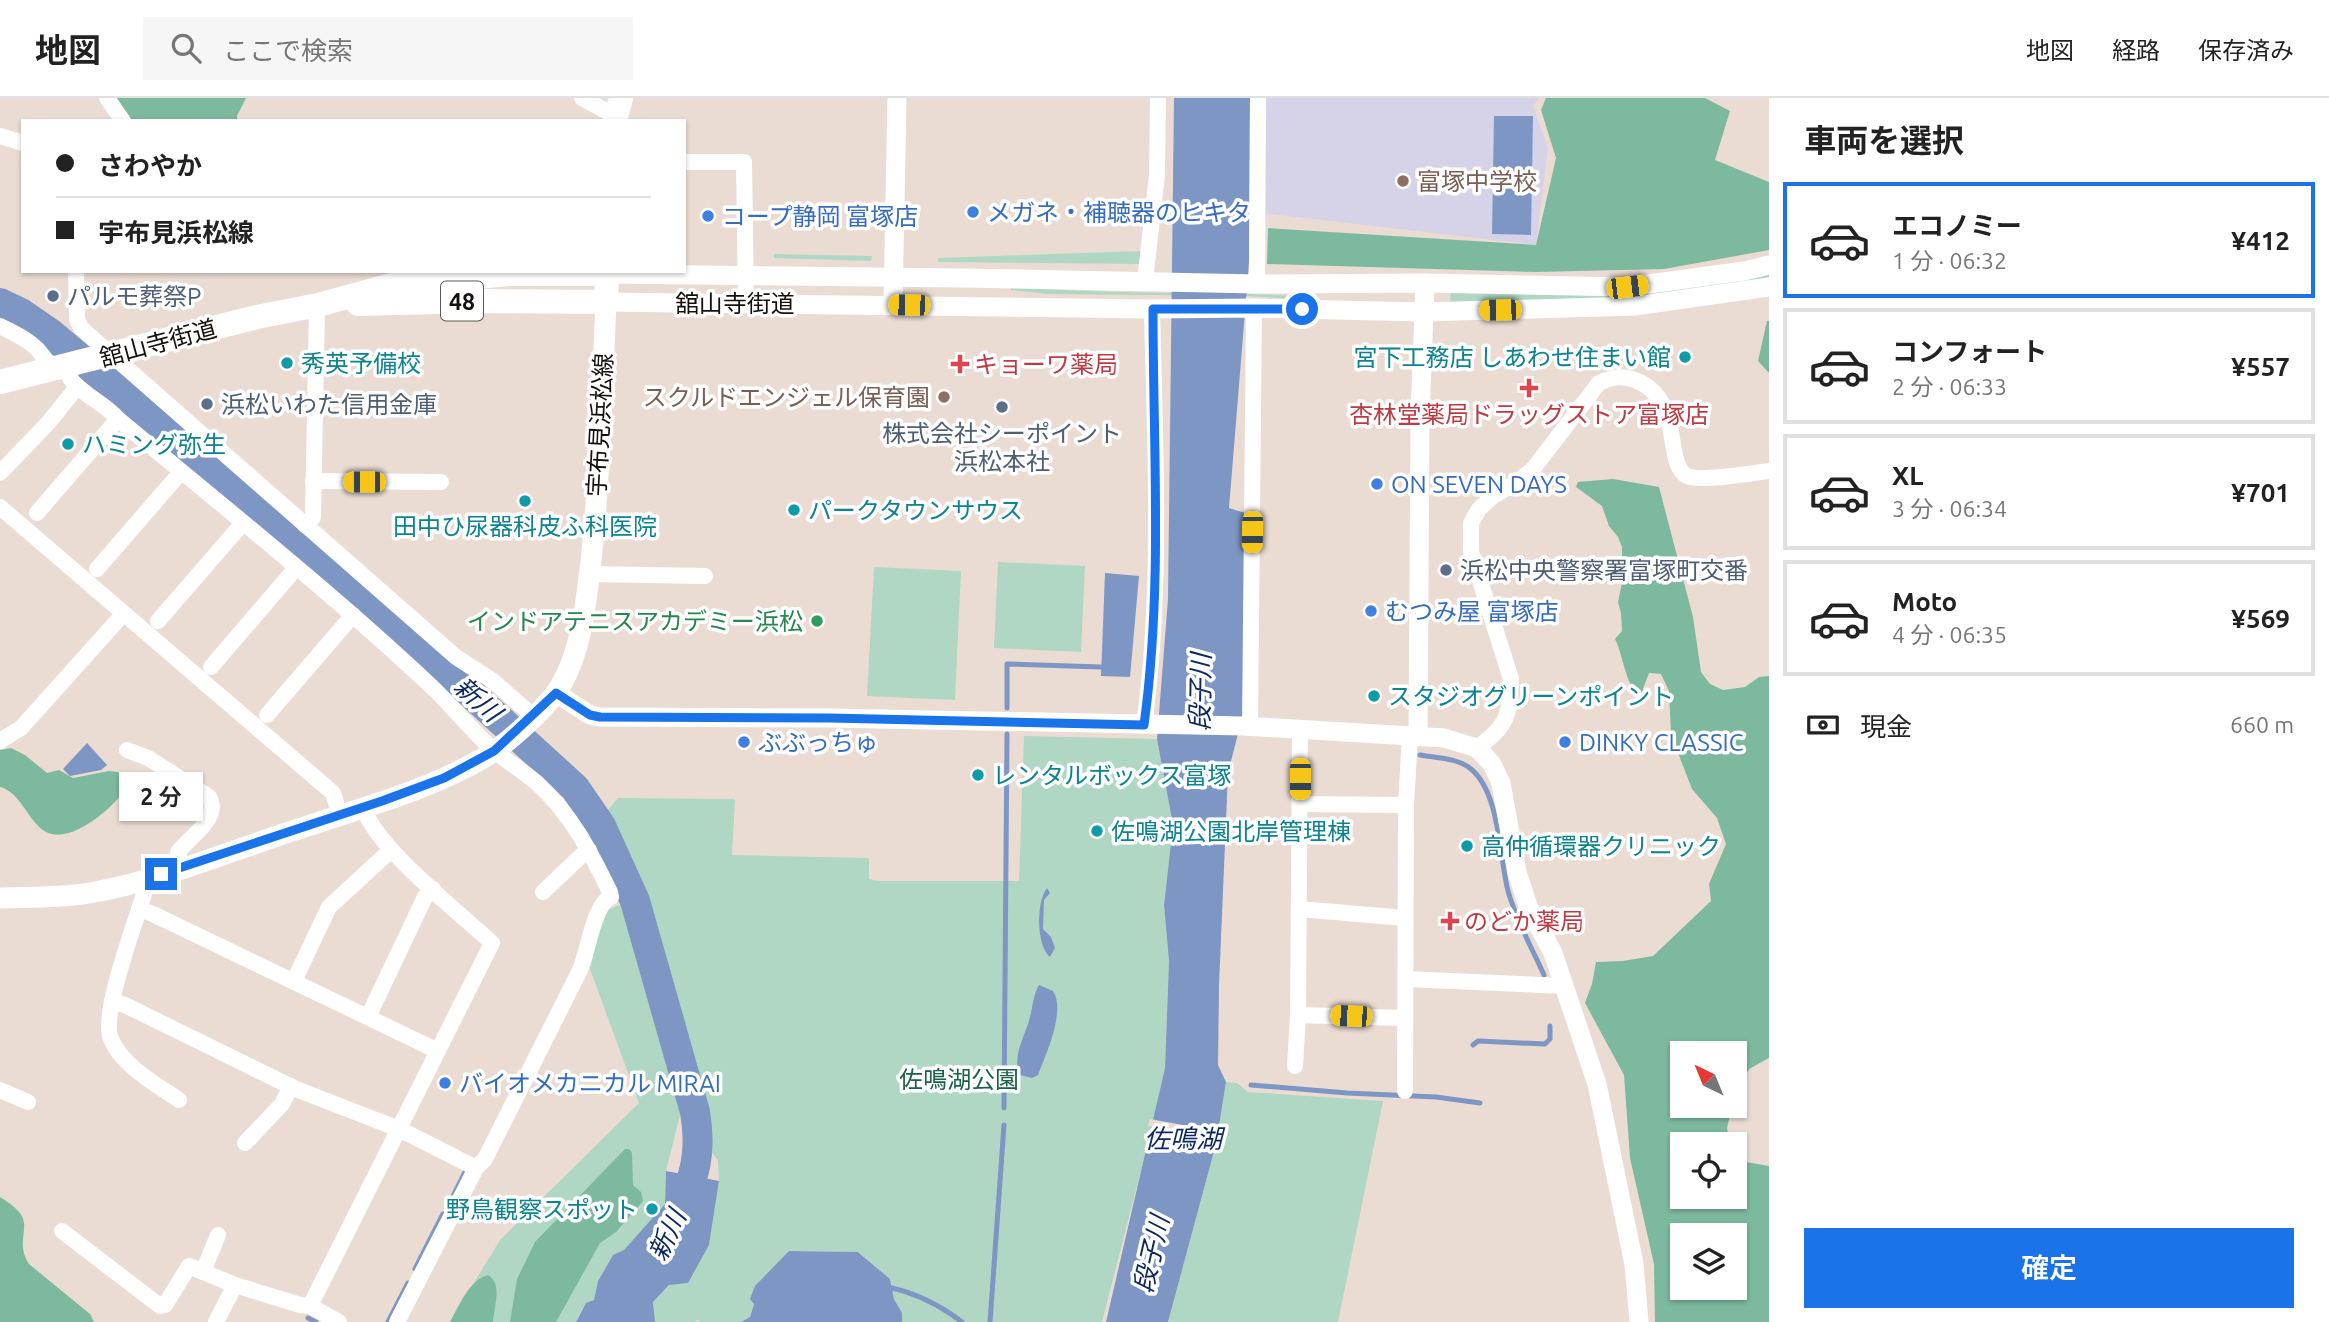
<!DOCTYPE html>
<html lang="ja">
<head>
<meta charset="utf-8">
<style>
	body { margin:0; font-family:Ubuntu,"Noto Sans JP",sans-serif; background:#f6f6f6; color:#222; height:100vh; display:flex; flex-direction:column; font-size:26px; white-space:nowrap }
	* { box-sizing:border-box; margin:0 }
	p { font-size:23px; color:#767676 }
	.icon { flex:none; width:38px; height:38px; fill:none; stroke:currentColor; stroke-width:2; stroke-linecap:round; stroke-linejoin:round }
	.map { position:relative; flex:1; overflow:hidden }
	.side { display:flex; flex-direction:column; background:#fff; width:560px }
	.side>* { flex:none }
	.top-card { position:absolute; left:21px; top:21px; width:665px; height:154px; border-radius:0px; box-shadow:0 2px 5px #0004; display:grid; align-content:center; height:154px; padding:0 35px; background:#fff }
	.needle { width:46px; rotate:317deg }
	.fabs { position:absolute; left:1670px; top:943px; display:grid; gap:14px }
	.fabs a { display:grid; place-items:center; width:77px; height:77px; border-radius:0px; background:#fff; box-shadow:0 2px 5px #0004; font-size:35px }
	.end { position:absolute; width:32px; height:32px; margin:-16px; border:9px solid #1a73e8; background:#fff; box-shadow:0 0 0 4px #fff }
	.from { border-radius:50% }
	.bubble { position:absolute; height:49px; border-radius:0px; background:#fff; box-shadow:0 2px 5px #0004; font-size:23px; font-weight:600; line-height:49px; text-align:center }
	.car { position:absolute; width:21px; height:42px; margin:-21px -10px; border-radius:9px; box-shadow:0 0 5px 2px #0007; background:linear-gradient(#f5c518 24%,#345 0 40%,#f5c518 0 76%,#345 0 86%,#f5c518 0) }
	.top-card b { display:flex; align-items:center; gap:24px; height:66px; font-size:26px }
	.top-card b+b { border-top:2px solid #e0e0e0 }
	.top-card i { width:18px; height:18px; background:#222 }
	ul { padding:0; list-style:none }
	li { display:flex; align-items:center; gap:21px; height:116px; margin:0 14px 10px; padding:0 21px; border:4px solid #e0e0e0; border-radius:0px }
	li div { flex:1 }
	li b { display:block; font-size:26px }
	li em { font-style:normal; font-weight:600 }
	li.active { border-color:#1a73e8 }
	li>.icon { width:63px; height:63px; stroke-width:1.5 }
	h2 { padding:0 35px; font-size:32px; line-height:84px }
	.pay { display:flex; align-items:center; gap:18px; height:77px; padding:0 35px; font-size:26px }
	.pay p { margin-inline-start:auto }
	.cta { display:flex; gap:14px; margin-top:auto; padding:14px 35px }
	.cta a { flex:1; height:80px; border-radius:0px; background:#1a73e8; color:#fff; font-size:28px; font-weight:600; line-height:80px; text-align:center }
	header { display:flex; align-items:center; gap:42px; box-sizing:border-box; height:98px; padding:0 35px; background:#fff; border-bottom:2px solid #e0e0e0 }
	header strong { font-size:33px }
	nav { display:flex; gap:38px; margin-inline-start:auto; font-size:24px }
	.search { width:490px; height:63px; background:#f6f6f6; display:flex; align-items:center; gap:18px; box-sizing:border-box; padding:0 24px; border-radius:0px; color:#767676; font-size:26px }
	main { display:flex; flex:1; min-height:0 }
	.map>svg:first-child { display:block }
	.education { fill:#d6d3e8 }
	.green { fill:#b0d7c4 }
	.forest { fill:#7db99e; fill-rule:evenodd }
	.water { fill:#7d96c4 }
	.pier { fill:#ebdcd3 }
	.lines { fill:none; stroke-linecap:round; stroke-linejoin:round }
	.stream { stroke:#7d96c4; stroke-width:5 }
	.river { stroke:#7d96c4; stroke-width:30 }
	.minor { stroke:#fff; stroke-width:16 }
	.tertiary { stroke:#fff; stroke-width:19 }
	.secondary { stroke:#fff; stroke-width:21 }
	.primary { stroke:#fff; stroke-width:24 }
	.route { stroke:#1a73e8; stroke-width:9 }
	.education-dot { fill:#8d6e63; stroke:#fff; stroke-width:2.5 }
	.shop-dot { fill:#3f7fe0; stroke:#fff; stroke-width:2.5 }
	.service-dot { fill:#5c6f8a; stroke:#fff; stroke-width:2.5 }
	.culture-dot { fill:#0f9aa8; stroke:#fff; stroke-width:2.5 }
	.health-dot { fill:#e0444e; stroke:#fff; stroke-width:2.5 }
	.leisure-dot { fill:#2e9e5b; stroke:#fff; stroke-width:2.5 }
	.labels { text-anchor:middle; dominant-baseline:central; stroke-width:7; stroke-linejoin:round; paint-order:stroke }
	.shield { fill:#fff; stroke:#5b5856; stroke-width:2 }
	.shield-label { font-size:23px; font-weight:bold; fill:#15100d }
	.education-label { font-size:24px; fill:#785e54; stroke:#fff; text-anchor:start }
	.shop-label { font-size:24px; fill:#366cbe; stroke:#fff; text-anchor:start }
	.service-label { font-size:24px; fill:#4e5e75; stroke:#fff; text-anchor:start }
	.street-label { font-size:24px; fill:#15100d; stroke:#fff }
	.culture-label { font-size:24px; fill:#0d838f; stroke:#fff; text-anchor:start }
	.health-label { font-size:24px; fill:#be3a42; stroke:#fff; text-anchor:start }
	.leisure-label { font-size:24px; fill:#27864d; stroke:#fff; text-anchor:end }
	.park-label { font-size:24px; fill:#196247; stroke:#fff }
	.water-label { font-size:26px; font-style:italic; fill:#0d285f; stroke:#fff }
</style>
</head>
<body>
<header>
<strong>地図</strong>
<div class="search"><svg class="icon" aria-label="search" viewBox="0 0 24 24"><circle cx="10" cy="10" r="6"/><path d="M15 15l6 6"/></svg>ここで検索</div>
<nav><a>地図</a><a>経路</a><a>保存済み</a></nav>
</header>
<main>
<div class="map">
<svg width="1769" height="1224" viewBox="0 0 1769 1224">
	<rect width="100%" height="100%" fill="#ebdcd3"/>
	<polygon class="education" points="1266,0 1539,0 1533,8 1548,50 1536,147 1261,115"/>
	<g class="green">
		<polygon points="1142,153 1139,166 938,164 938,160"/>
		<polygon points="774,156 872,158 871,163 774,160"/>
		<polygon points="1769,175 1769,180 1637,201 1450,204 1451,194"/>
		<path d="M 1011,188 C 1111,198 1212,192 1312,199 L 1312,202 L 1245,198 L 1048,196 L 1011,192 Z"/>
		<polygon points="998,464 1085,468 1081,554 994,550"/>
		<polygon points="874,469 961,473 955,602 867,598"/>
		<polygon points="1024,638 1157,641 1173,727 1164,807 1169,863 1165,970 1145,1057 1102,1224 902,1224 902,1215 894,1201 890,1181 859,1154 789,1153 754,1205 750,1219 741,1224 700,1224 698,1222 695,1224 655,1224 653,1204 709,1147 719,1083 718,1063 699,1036 668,873 646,795 607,713 618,700 735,701 732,757 869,760 869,781 878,783 1019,783"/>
		<polygon points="629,803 681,1013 666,1073 665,1106 624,1152 613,1157 598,1183 594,1203 582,1211 576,1224 450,1224 500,1142 639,1005 590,871 603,816 610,811"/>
		<polygon points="1226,984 1237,985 1248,994 1383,1003 1338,1224 1168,1224 1216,1046"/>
	</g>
	<g class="forest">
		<polygon points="116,0 246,0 237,18 237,23 131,23"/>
		<polygon points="1546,0 1705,0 1730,13 1715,62 1769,84 1769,152 1664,171 1536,174 1267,166 1268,130 1536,147 1556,60 1541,12"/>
		<polygon points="1767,223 1769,223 1769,275 1758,263"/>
		<path d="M 1613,381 L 1659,389 L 1693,519 L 1701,574 L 1710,586 L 1723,592 L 1745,589 L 1759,579 L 1769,578 L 1769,960 L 1749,971 L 1734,1000 L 1734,956 L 1682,956 L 1682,1008 L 1732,1008 L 1727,1030 L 1730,1046 L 1682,1046 L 1682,1099 L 1734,1099 L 1734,1053 L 1746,1064 L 1769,1068 L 1769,1224 L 1655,1224 L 1654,1166 L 1630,1060 L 1624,977 L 1585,905 L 1592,886 L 1596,864 L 1623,863 L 1653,858 L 1711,803 L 1709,786 L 1726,746 L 1717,720 L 1692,691 L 1671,637 L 1669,593 L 1661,576 L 1649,575 L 1640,599 C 1625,587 1624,559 1615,541 L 1622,533 L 1621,515 L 1618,504 L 1622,485 L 1622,449 L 1618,439 L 1609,428 L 1602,408 L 1576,389 L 1578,384 ZM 1682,1138 L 1734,1138 L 1734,1190 L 1682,1190 Z"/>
		<path d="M 11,650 L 25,657 L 47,675 L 59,672 L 73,680 L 109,673 L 118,674 L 126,680 L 127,689 C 114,709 72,747 46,734 C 27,723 22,695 0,689 L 0,652 Z"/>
		<polygon points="625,1051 629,1051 632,1055 633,1087 641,1094 643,1103 616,1134 600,1145 556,1224 510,1224 517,1181 535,1144"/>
		<path d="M 0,1099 C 6,1103 13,1107 18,1113 C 33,1128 14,1143 29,1166 L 90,1216 L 94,1224 L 0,1224 Z"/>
		<path d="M 488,1177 C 503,1186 494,1208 493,1224 L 450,1224 C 459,1208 469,1182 488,1177 Z"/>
	</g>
	<g class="water">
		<polygon points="1174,0 1250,0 1249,164 1229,410 1245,415 1245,608 1228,675 1219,887 1218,967 1226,984 1216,1046 1168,1224 1106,1224 1165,970 1169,863 1164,807 1173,727 1157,641 1168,501"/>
		<polygon points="1494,18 1533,18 1531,137 1492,136"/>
		<polygon points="1105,475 1139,478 1130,579 1101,578"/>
		<polygon points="87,645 107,667 101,672 70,678 63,671"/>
		<path d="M 1047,790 L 1050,795 L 1044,802 L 1043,831 L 1051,839 L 1055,850 L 1050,859 C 1036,847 1036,804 1047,790 Z"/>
		<path d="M 1039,887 L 1053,893 C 1066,913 1046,956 1038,977 L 1032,980 L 1020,977 C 1011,958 1026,937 1030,919 C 1033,908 1033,897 1039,887 Z"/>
		<polygon points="666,1073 719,1083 709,1147 688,1185 669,1187 653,1204 655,1224 576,1224 586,1205 594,1202 598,1183 613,1157 624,1152 665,1106"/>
		<polygon points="789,1153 858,1154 890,1181 894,1201 902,1215 902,1224 741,1224 750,1219 754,1206 750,1201 755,1188"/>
	</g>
	<polygon class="pier" points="1150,1021 1221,1034 1220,1041 1148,1028"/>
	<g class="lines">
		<g class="stream">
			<polyline points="48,252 65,247"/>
			<polyline points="1007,610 1007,566 1101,569"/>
			<path d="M 1420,657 C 1436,660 1458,660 1471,671 C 1500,695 1499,758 1508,793 C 1516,822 1532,850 1544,877"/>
			<polyline points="1473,947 1478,943 1545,946 1550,941 1550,928"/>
			<polyline points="1251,987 1347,995 1436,999 1480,1005"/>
			<polyline points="1004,1010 1007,636"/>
			<polyline points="448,1108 465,1074"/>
			<polyline points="415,1171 443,1116"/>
			<path d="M 892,1190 C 918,1196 941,1208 962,1224"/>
			<polyline points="308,1220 316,1224"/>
			<polyline points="388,1224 408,1185"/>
			<polyline points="990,1224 1004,1027"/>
		</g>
		<path class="river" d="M 0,205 L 21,215 L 50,235 L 367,501 L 575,690 L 601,728 L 635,803 L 695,1014 C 702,1054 695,1079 678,1116"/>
		<g class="minor">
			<polyline points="107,0 123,23"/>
			<polyline points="582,0 604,12 617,16"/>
			<polyline points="0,38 23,45"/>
			<polyline points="684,64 744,64 746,205"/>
			<polyline points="76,173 77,221 81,230 456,559 493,583 533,618"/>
			<polyline points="1149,185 1146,174 1157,77 1158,0"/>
			<polyline points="1257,186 1258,0"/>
			<path d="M 0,228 C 21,238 44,249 50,273"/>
			<path d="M 65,270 C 73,294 102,302 118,321 C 224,409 332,495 432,589 C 451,607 468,628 487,646 C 502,661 521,671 537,685 C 571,716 590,753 610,794 L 611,799 C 594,805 588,854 580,872 L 485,1061 L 476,1070 L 397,1224"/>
			<polyline points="0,375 49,324 77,289"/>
			<polyline points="313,383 441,384"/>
			<polyline points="0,409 333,695 340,717"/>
			<polyline points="37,415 118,321"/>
			<polyline points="305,427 313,419 317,208"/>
			<polyline points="97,471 181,374"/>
			<polyline points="589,476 705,478"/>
			<polyline points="158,523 243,425"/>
			<polyline points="211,569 296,470"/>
			<polyline points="267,617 353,517"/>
			<path d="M 1144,627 C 1163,489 1155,350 1152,211"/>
			<polyline points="1250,629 1254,210"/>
			<polyline points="0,643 21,630 117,523"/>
			<path d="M 1477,650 C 1508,627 1509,619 1511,581 L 1471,454 L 1471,425 L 1479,411 L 1493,398 L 1516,385 L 1533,371 L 1599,285 C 1613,279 1620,277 1635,282 C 1685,301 1663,365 1687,378 C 1700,384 1753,375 1769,373"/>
			<path d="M 127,652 L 148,660 L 209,699 C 221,721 190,738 178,754 L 182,770"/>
			<polyline points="1300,706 1406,707"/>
			<path d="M 140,782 L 144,796 C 136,823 100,918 111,941 C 122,968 156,986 179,1002"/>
			<polyline points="543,794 583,756 589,752"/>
			<polyline points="139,811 153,816 438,953"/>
			<polyline points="1299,811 1405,820"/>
			<polyline points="1406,881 1563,888"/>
			<polyline points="294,883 329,809 391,752"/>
			<polyline points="112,903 125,907 296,991 399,1031 476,1070"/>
			<polyline points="1298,917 1404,920"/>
			<polyline points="368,919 425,799 433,791"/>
			<polyline points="1295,968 1298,917 1300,631"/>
			<polyline points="0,992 28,1004"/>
			<polyline points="1405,993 1406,707 1410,637"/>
			<polyline points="245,1045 282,1006 291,988"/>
			<polyline points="62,1133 160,1208 165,1207 189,1168 235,1187 300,1207 310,1208"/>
			<polyline points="203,1174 218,1137"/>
			<polyline points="216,1224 235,1187"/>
			<path d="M 339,1224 L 310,1208 L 492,845 C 459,814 376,750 363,709"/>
		</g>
		<g class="tertiary">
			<polyline points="607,176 965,180 1257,186 1425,185 1627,189 1744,173 1769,167"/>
			<polyline points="606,204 1152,211 1254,210 1423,214 1635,208 1769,189"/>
			<polyline points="893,206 897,0"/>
			<polyline points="556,595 590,617 600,619 830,620 1244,628 1444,640 1477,650 1492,666 1501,685 1517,774 1528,808 1553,855 1597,986 1634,1166 1639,1224"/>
			<polyline points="1418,638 1420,320 1425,185"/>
		</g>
		<path class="secondary" d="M 0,800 C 32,799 64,800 95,794 C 161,782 228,754 292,733 C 357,711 426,694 485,659 C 507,646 549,608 561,587 C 582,551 586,503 591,463 C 600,377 602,291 606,204"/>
		<g class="primary">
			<polyline points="615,23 621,0"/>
			<polyline points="358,206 475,203 606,204 607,173"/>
			<polyline points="0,284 257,219 318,207 391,187 509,176 607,176"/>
		</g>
	</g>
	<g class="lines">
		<path class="route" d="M 161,776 L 382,703 L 444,680 L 494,653 L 556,595 L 590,617 L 600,619 L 830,620 L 1144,627 C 1163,488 1153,350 1153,211 L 1302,211"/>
	</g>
	<g class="education-dot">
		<circle cx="1403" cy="83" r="7"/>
		<circle cx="944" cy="299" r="7"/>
	</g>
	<g class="shop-dot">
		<circle cx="973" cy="114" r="7"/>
		<circle cx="708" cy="118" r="7"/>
		<circle cx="1377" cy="386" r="7"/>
		<circle cx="1371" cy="513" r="7"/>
		<circle cx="744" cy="644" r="7"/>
		<circle cx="1565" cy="644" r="7"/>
		<circle cx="445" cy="985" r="7"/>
	</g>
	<g class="service-dot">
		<circle cx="53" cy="198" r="7"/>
		<circle cx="207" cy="306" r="7"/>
		<circle cx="1002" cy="309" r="7"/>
		<circle cx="1446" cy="472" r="7"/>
	</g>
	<g class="culture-dot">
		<circle cx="1685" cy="259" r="7"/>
		<circle cx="287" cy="265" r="7"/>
		<circle cx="68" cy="346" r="7"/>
		<circle cx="525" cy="403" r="7"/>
		<circle cx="794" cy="412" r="7"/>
		<circle cx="1374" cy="598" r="7"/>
		<circle cx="978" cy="677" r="7"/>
		<circle cx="1097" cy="733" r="7"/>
		<circle cx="1467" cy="748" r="7"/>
		<circle cx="652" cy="1111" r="7"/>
	</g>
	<g class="health-dot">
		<path d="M956.5 255.5h7v7h7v7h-7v7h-7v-7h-7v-7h7z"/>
		<path d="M1525.5 279.5h7v7h7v7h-7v7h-7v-7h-7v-7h7z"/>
		<path d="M1446.5 812.5h7v7h7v7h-7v7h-7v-7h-7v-7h7z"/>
	</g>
	<circle class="leisure-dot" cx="817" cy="523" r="7"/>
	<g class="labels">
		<rect class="shield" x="441" y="183.5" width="42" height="39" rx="5"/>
		<g class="shield-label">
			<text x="462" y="203">48</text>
		</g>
		<g class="education-label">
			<text x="1417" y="83">富塚中学校</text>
			<text x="930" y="299" text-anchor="end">スクルドエンジェル保育園</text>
		</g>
		<g class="shop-label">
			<text x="987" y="114">メガネ・補聴器のヒキタ</text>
			<text x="722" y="118">コープ静岡 富塚店</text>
			<text x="1391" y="386">ON SEVEN DAYS</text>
			<text x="1385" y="513">むつみ屋 富塚店</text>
			<text x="758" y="644">ぶぶっちゅ</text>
			<text x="1579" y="644">DINKY CLASSIC</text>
			<text x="459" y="985">バイオメカニカル MIRAI</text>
		</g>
		<g class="service-label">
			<text x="67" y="198">パルモ葬祭P</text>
			<text x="221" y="306">浜松いわた信用金庫</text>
			<text x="1002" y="335" text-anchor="middle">株式会社シーポイント<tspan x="1002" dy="28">浜松本社</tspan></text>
			<text x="1460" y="472">浜松中央警察署富塚町交番</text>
		</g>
		<g class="street-label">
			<text x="735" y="205">舘山寺街道</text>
			<text transform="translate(158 245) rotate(-15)">舘山寺街道</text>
			<text transform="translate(600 327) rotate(-87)">宇布見浜松線</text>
		</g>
		<g class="culture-label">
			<text x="1671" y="259" text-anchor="end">宮下工務店 しあわせ住まい館</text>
			<text x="301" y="265">秀英予備校</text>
			<text x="82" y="346">ハミング弥生</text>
			<text x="808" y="412">パークタウンサウス</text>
			<text x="525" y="428" text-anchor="middle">田中ひ尿器科皮ふ科医院</text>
			<text x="1388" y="598">スタジオグリーンポイント</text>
			<text x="992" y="677">レンタルボックス富塚</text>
			<text x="1111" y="733">佐鳴湖公園北岸管理棟</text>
			<text x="1481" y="748">高仲循環器クリニック</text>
			<text x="638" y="1111" text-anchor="end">野鳥観察スポット</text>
		</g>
		<g class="health-label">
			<text x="974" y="266">キョーワ薬局</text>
			<text x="1529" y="316" text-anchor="middle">杏林堂薬局ドラッグストア富塚店</text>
			<text x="1464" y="823">のどか薬局</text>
		</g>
		<g class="leisure-label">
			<text x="803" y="523">インドアテニスアカデミー浜松</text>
		</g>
		<g class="park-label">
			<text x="959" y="981">佐鳴湖公園</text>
		</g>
		<g class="water-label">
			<text transform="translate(1200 594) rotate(-89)">段子川</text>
			<text transform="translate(478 601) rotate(42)">新川</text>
			<text x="1183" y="1040">佐鳴湖</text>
			<text transform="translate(667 1137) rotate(-65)">新川</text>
			<text transform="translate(1151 1156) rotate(-77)">段子川</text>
		</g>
	</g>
</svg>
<div class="fabs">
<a><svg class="needle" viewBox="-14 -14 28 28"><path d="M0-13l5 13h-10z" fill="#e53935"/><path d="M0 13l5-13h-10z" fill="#767676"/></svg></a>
<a><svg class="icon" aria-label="locate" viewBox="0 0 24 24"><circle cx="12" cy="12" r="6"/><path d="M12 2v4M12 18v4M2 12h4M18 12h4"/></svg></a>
<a><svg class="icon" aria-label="layers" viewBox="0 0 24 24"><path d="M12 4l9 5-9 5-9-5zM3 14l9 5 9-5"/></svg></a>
</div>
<i class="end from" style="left:1302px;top:211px"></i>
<i class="end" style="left:161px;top:776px"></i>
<div class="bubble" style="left:119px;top:674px;width:84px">2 分</div>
<i class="car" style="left:1627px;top:189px;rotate:83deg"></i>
<i class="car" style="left:909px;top:207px;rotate:271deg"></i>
<i class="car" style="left:1500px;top:212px;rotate:269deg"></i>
<i class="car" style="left:364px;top:384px;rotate:270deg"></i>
<i class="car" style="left:1252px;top:434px;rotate:181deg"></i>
<i class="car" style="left:1300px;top:681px;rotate:180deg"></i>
<i class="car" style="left:1351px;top:918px;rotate:272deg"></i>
<div class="top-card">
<b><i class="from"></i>さわやか</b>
<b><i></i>宇布見浜松線</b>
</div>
</div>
<section class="side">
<h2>車両を選択</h2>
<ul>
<li class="active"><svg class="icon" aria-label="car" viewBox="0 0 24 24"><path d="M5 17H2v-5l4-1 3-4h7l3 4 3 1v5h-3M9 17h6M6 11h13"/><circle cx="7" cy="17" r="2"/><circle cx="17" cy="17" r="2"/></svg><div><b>エコノミー</b><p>1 分 · 06:32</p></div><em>¥412</em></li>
<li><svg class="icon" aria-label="car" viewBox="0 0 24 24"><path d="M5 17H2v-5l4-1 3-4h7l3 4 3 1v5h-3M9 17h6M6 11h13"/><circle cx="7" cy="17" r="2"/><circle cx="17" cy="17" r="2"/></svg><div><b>コンフォート</b><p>2 分 · 06:33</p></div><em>¥557</em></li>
<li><svg class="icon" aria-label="car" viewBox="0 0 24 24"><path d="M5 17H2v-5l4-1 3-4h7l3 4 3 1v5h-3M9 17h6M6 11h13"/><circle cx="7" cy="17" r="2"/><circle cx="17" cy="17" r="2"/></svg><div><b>XL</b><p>3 分 · 06:34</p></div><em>¥701</em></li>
<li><svg class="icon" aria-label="car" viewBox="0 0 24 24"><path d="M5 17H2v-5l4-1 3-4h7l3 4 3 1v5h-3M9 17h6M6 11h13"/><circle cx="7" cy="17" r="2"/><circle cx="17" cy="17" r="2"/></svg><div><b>Moto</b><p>4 分 · 06:35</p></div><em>¥569</em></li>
</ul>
<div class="pay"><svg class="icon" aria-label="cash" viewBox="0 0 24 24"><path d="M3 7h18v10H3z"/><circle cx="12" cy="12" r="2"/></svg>現金<p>660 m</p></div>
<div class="cta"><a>確定</a></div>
</section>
</main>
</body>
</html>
